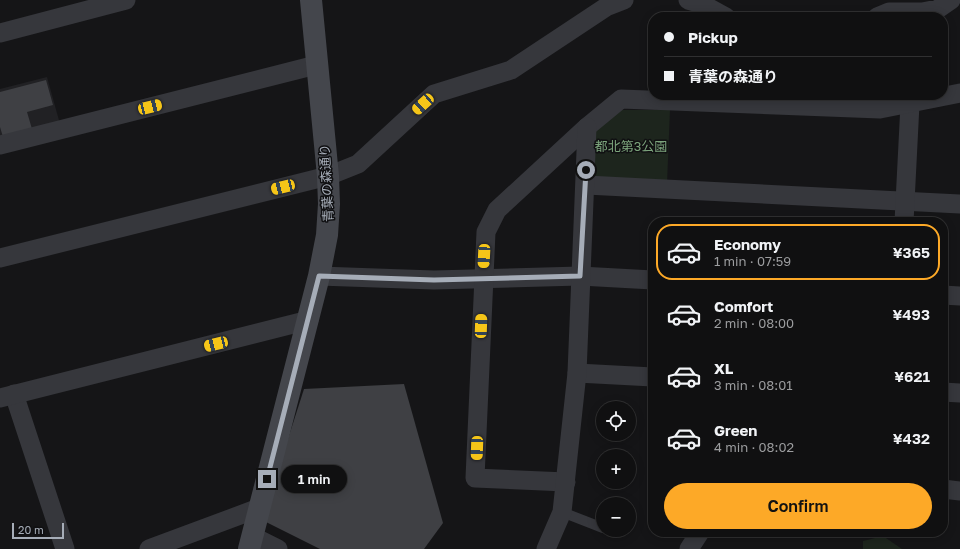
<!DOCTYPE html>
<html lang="en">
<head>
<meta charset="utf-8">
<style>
	body { margin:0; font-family:"Golos Text","Noto Sans JP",sans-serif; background:#1e1e1f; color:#f1f3f6; height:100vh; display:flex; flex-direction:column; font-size:15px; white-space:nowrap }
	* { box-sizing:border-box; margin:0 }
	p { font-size:13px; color:#9c9d9f }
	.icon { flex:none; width:22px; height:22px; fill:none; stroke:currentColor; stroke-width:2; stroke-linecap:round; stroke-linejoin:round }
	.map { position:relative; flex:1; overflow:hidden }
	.details { position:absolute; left:648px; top:217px; width:300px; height:320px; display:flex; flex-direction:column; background:#101011; border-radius:16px; box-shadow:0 2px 10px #0003,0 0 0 1px #303031 }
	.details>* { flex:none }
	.banner { position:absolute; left:648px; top:12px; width:300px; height:88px; border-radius:16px; box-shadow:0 2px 10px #0003,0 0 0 1px #303031; display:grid; align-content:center; height:88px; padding:0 16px; background:#101011 }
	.tools { position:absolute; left:596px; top:401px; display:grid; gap:8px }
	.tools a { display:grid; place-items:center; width:40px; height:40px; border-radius:50%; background:#101011; box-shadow:0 2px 10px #0003,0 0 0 1px #303031; font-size:20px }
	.scale { position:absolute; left:12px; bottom:10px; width:52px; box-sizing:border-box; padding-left:4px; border:2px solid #a6adb8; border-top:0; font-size:11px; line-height:14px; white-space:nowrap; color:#a6adb8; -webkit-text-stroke:3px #101012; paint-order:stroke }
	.end { position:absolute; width:18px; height:18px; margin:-9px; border:5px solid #a6adb8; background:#111; box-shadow:0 0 0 2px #111 }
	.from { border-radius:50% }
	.bubble { position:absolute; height:28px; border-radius:14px; background:#101011; box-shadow:0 2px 10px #0003,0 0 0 1px #303031; font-size:13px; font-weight:600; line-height:28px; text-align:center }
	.car { position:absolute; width:12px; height:24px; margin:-12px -6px; border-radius:5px; box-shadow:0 0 3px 1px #0007; background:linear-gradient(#f5c518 24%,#345 0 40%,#f5c518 0 76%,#345 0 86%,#f5c518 0) }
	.banner b { display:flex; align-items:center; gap:14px; height:38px; font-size:15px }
	.banner b+b { border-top:1px solid #303031 }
	.banner i { width:10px; height:10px; background:#f1f3f6 }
	ul { padding:7px 0 0; list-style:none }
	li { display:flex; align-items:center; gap:12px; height:56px; margin:0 8px 6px; padding:0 8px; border:2px solid transparent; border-radius:16px }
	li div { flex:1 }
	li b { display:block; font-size:15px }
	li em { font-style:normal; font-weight:600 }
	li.active { border-color:#fda927 }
	li>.icon { width:36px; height:36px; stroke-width:1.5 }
	.cta { display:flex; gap:8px; margin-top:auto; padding:8px 16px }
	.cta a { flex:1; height:46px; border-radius:24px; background:#fda927; color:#111; font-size:16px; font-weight:600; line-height:46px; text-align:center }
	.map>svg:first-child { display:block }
	.built { fill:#212124 }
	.green { fill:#1d251d }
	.building { fill:#3f4044 }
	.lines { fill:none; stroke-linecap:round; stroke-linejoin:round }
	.lane { stroke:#36373c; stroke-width:10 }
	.street { stroke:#36373c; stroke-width:19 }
	.secondary { stroke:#44464c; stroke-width:22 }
	.route { stroke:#a6adb8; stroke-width:5 }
	.labels { text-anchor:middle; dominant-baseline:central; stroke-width:3; stroke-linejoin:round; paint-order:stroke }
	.park-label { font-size:13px; fill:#7ca47c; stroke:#101012 }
	.street-label { font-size:13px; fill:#a6adb8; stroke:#101012 }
</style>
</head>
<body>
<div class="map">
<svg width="960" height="549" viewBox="0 0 960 549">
	<rect width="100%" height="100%" fill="#151517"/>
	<polygon class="built" points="47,77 60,124 0,139 0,89"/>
	<g class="green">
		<polygon points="618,110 670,110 667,184 596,181 592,174 594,131"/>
		<polygon points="883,536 902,549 863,549 863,541"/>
	</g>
	<g class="building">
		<polygon points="46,80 53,105 27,112 32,129 3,137 0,127 0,92"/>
		<polygon points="404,384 443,523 424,549 320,549 262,520 304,389"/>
	</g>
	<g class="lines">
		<g class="lane">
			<polyline points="562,512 603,528"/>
			<polyline points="608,530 615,533"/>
		</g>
		<g class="street">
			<polyline points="688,0 702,4 726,17"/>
			<polyline points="877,17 889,12 922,12 938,9 951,0"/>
			<polyline points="0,33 126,0"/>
			<polyline points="0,145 316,65"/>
			<polyline points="586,185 960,204"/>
			<polyline points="904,222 910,104"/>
			<polyline points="0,258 328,176 358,164 434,94 511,70 606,7 624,0"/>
			<polyline points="319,276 434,280 580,276 653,280"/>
			<polyline points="943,295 960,296"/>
			<polyline points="577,373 653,377"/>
			<polyline points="943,392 960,393"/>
			<polyline points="14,394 65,549"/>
			<polyline points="0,398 309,320"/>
			<polyline points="566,482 475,478 486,232 497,210 587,127 621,99 880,109 960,93"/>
			<polyline points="943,489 960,491"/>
			<polyline points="252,536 278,549"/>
			<polyline points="149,549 259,508"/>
			<polyline points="546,549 562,512 577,373 587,127"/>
			<polyline points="689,549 700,532"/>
		</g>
		<polyline class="secondary" points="249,549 319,276 327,235 329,204 328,176 311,0"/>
	</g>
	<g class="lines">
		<polyline class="route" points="267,479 319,276 434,280 580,276 586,170"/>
	</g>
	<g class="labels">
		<g class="park-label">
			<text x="631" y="146">都北第3公園</text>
		</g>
		<g class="street-label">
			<text transform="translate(326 183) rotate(-93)">青葉の森通り</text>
		</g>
	</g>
</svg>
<div class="tools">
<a><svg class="icon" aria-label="locate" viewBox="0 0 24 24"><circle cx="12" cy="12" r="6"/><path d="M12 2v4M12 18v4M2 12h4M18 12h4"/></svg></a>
<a>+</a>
<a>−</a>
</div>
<div class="scale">20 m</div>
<i class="end from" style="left:586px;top:170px"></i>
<i class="end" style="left:267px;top:479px"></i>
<div class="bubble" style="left:281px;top:465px;width:66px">1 min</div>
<i class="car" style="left:423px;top:104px;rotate:228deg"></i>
<i class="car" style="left:150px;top:107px;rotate:76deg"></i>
<i class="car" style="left:283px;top:187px;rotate:256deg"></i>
<i class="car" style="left:484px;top:256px;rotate:183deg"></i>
<i class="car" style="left:481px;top:326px;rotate:2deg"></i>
<i class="car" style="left:216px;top:344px;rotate:256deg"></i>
<i class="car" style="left:477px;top:448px;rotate:182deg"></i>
<div class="banner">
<b><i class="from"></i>Pickup</b>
<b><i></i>青葉の森通り</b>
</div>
<section class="details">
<ul>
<li class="active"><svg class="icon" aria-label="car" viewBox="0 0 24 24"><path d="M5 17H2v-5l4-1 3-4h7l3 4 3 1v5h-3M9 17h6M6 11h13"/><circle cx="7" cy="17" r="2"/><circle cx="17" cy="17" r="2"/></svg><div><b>Economy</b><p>1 min · 07:59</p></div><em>¥365</em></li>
<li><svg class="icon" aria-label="car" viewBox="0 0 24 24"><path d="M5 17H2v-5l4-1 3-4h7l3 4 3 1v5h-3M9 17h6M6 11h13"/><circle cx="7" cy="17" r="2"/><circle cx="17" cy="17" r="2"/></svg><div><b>Comfort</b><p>2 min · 08:00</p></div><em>¥493</em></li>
<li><svg class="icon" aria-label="car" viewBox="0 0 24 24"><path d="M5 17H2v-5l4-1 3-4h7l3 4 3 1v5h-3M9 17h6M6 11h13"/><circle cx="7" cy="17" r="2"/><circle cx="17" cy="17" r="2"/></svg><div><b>XL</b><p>3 min · 08:01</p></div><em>¥621</em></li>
<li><svg class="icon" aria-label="car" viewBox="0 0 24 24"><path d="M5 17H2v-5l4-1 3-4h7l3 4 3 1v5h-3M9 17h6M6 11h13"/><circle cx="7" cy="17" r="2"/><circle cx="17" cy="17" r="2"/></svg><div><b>Green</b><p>4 min · 08:02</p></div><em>¥432</em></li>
</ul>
<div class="cta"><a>Confirm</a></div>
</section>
</div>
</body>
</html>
